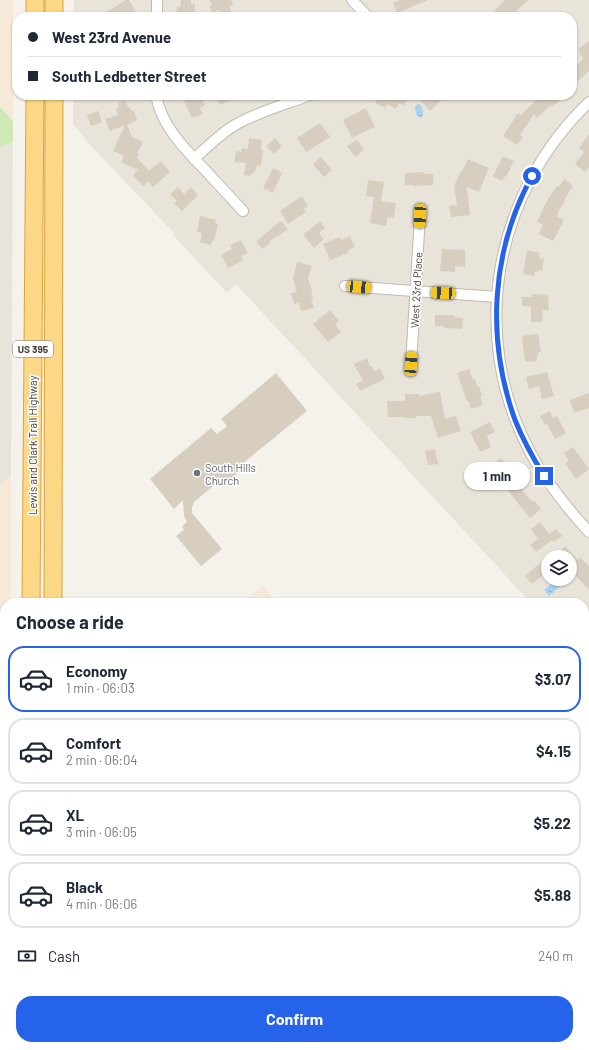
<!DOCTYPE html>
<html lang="en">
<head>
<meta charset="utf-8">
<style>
	body { margin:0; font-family:Barlow,sans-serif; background:#f2f2f3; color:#1f2937; height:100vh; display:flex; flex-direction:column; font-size:15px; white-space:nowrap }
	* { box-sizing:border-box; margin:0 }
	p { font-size:13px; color:#747a83 }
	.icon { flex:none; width:22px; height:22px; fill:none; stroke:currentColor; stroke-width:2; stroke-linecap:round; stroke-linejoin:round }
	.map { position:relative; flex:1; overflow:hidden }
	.drawer { position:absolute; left:0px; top:598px; width:589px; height:452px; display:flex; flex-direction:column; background:#fff; border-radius:16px 16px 0 0; box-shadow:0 1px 3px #0004 }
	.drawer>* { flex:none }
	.banner { position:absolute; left:12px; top:12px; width:565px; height:88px; border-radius:16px; box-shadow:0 1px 3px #0004; display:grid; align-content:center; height:88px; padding:0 16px; background:#fff }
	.tools { position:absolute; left:541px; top:550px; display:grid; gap:8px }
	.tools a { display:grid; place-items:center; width:36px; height:36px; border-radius:50%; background:#fff; box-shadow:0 1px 3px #0004; font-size:20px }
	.end { position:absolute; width:18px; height:18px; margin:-9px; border:5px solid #2563eb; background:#fff; box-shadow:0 0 0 2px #fff }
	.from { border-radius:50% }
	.bubble { position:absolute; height:28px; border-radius:14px; background:#fff; box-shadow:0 1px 3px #0004; font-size:13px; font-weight:700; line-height:28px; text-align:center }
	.car { position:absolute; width:12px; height:24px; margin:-12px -6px; border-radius:5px; box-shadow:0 0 3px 1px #0007; background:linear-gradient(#f5c518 24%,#345 0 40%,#f5c518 0 76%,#345 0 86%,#f5c518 0) }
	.banner b { display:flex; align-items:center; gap:14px; height:38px; font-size:15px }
	.banner b+b { border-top:1px solid #e0e1e3 }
	.banner i { width:10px; height:10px; background:#1f2937 }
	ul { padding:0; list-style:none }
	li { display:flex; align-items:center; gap:12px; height:66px; margin:0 8px 6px; padding:0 8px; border:2px solid #e0e1e3; border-radius:16px }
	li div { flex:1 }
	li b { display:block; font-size:15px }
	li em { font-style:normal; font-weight:700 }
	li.selected { border-color:#2563eb }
	li>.icon { width:36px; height:36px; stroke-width:1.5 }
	h2 { padding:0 16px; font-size:18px; line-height:48px }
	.pay { display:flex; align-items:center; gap:10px; height:44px; padding:0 16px; font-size:15px }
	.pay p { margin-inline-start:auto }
	.primary-button { display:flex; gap:8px; margin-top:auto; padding:8px 16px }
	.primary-button a { flex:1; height:46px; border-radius:16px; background:#2563eb; color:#fff; font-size:16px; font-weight:700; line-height:46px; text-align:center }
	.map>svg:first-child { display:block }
	.residential { fill:#e9e4d9; fill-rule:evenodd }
	.commercial { fill:#f6e9d7 }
	.grass { fill:url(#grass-tufts) }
	.park { fill:#d0e8b5 }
	.water { fill:url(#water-ripples) }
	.building { fill:#d7cec0 }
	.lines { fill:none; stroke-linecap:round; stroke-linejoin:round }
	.minor-casing { stroke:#c1baad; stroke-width:12 }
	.tertiary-casing { stroke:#c1baad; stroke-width:14 }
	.secondary-casing { stroke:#d4c69b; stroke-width:16 }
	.trunk-casing { stroke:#dba43f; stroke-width:19 }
	.minor { stroke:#fff; stroke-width:10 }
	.tertiary { stroke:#fff; stroke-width:12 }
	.secondary { stroke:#fef2cc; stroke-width:14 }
	.trunk { stroke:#fcd886; stroke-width:17 }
	.route { stroke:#2563eb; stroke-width:5 }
	.worship-dot { fill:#6b7280; stroke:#fff; stroke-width:1.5 }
	.labels { text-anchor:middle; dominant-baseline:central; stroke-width:3; stroke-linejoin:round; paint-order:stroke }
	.shield { fill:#fff; stroke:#807b74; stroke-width:1 }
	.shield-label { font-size:10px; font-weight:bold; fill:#494339 }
	.street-label { font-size:11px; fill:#494339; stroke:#fff }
	.worship-label { font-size:11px; fill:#5b616d; stroke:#fff; text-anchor:start }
</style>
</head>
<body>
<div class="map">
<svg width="589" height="1050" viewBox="0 0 589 1050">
	<defs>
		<pattern id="grass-tufts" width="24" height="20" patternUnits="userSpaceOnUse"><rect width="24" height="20" fill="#d0e8b5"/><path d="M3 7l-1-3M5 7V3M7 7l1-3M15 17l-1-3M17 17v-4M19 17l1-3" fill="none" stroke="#b4c89c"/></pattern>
		<pattern id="water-ripples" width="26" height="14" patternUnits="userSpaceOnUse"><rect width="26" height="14" fill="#a9d2f0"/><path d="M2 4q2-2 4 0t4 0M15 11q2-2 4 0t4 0" fill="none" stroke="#8cacc3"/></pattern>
	</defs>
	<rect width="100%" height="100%" fill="#f5f2eb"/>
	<g class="residential">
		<path d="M 74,0 L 589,0 L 589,666 L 584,660 L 584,603 L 531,603 L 236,284 L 227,293 L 173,235 L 174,233 L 90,145 L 73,124 L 73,95 L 572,95 L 572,17 L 74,17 ZM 548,557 L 570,557 L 570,579 L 548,579 Z"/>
		<polygon points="0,107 13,121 11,477 0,486"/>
	</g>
	<g class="commercial">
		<polygon points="0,0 13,0 13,120 0,106"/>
		<polygon points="11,477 11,603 5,603 5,644 0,648 0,486"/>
		<polygon points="263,585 277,603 241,603"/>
		<polygon points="0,762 5,762 5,1045 13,1045 13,1050 0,1050"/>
		<polygon points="589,956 589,1050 474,1050 480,1045 584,1045 584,961"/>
		<polygon points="76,1045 127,1045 121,1050 76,1050"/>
		<polygon points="203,1045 442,1045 436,1050 196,1050"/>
	</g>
	<g class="grass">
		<polygon points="5,644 5,762 0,762 0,648"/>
		<polygon points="589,720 589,805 584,799 584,724"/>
		<polygon points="584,851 589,857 589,934 584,939"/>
	</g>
	<polygon class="park" points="0,107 13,121 13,142 0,147"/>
	<g class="water">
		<path d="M 418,104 C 423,105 423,111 423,115 L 421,118 L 417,116 C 416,112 413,106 418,104 Z"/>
		<polygon points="556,580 560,586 549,596 544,590"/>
	</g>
	<g class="building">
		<polygon points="126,0 129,0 135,10 124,17 98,17"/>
		<polygon points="181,0 191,0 191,4 195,4 195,17 176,17 177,7 180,7"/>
		<polygon points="210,0 231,0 233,5 230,6 231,11 222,15 219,10 212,13 210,6 212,6"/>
		<polygon points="400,0 428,0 397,13 393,3"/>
		<polygon points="505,0 528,0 510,17 499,17 494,11"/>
		<polygon points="589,41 589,71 572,86 572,70 583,59 579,53 580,52 578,49"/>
		<polygon points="181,95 200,95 205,105 200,108 203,114 192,118"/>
		<polygon points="216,95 243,95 220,105"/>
		<polygon points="379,95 410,95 404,106 399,103 396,109 387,104 385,108 375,103"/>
		<polygon points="421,95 447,95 430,111 418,98"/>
		<polygon points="541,95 556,95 560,100 552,107 551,105 537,118 534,114 520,135 523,137 517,145 503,136 518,113 521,115"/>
		<polygon points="125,100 128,107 129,107 132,111 134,111 137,120 127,125 132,137 143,142 137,154 139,154 137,158 149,171 161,161 170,172 153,187 148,181 143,186 133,175 138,170 121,162 124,156 113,151 125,125 110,131 105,119 118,115 116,109 119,107 118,103"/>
		<polygon points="366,108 375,127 352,138 343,120"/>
		<polygon points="98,111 102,122 91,126 87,115"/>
		<polygon points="320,123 330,137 306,152 297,138"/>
		<polygon points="589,134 589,167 585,172 575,164 584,152 579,148"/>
		<polygon points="249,138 262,140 261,151 263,149 261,166 257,165 256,170 250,176 244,175 246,163 234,162 236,151 241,152 242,148 248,149"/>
		<polygon points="275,138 282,146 274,154 266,146"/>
		<polygon points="357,140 364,150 355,157 347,146"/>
		<polygon points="503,156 514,161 506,177 505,176 502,181 493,176"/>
		<polygon points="321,157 332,170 324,177 313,164"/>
		<polygon points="468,159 489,168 479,192 467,187 470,215 451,217 449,206 457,205 454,186 461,171 462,172"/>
		<polygon points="273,168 282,173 273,193 263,188"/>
		<polygon points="423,172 424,174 433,174 433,185 414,186 414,185 405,185 405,173"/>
		<polygon points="564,179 573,186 564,200 565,201 559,210 557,216 564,220 553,241 539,234 543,225 537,222 548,199 557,186 559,187"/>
		<polygon points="368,180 384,182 381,201 396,203 394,218 388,217 386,226 370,223 374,197 366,196"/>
		<polygon points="178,187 184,194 191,187 198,195 182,211 174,203 177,201 170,194"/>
		<polygon points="302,196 308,206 304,209 306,212 288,224 280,211"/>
		<polygon points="200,216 216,220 215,223 218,224 215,237 210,245 200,242 202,233 197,232"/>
		<polygon points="282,221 288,230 269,241 271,242 263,249 256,242 274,226"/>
		<polygon points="320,221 325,228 319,233 324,239 314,248 303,235"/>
		<polygon points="350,236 355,247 347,251 348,253 330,260 323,244 340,237 341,240"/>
		<polygon points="241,240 248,253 241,256 243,261 228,268 221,255 232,249 230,245"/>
		<polygon points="442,249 465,250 465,267 455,266 455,272 440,271"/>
		<polygon points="527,250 540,253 539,258 544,259 542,271 538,270 538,272 535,271 534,276 523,274"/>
		<polygon points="297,262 312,266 308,278 312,290 311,290 313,299 311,300 314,308 301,311 299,303 294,304 291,293 297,292 293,278"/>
		<polygon points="532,294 548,295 549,310 543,310 542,322 531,322 531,307 522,306 522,297 532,297"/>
		<polygon points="330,310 339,321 335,324 341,332 328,342 313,324"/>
		<polygon points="435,315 452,315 454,316 454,317 463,318 462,329 444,328 444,326 435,326"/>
		<polygon points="538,334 541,352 538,352 539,355 537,355 537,361 525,362 522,336"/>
		<polygon points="367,358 370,366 372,366 374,371 380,369 385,379 360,391 356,384 363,381 354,364"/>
		<polygon points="469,369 473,380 475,379 477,387 479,386 482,396 480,397 483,405 471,409 469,401 467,401 457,373"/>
		<polygon points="547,372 554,396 542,399 539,386 529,389 526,377"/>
		<polygon points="276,373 307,411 241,465 244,468 220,487 217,483 194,502 192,508 192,513 222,549 201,566 176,536 184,530 182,526 187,522 184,516 183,500 174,509 150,479 211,428 217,434 227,426 221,419"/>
		<polygon points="440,392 445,419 456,416 461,431 438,438 431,416 416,416 416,418 403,418 403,417 388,417 387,401 405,401 405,394 419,394 419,396"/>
		<polygon points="589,393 589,408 574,413 570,400"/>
		<polygon points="550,411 553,418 557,416 566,433 555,439 547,424 545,425 540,416"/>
		<polygon points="490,422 495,432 487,436 491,447 480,452 470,432"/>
		<polygon points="573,447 589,469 576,479 565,463 569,461 564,453"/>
		<polygon points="435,449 438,464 428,465 425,451"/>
		<polygon points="501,458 507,466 505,468 516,482 516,483 527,496 533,502 534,500 541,509 530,518 512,496 501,480 498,482 496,479 489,484 481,473"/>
		<polygon points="540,522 549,534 556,529 562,536 554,542 552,540 536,552 530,545 538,539 531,529"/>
		<polygon points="565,546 578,560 580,557 589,566 589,590 574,574 570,577 570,557 553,557"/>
		<polygon points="540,563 547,572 532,584 525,576"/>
	</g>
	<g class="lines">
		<g class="minor-casing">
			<g id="minor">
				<polyline points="352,0 368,17"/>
				<polyline points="157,17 157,0"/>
				<path d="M 156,95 C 161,126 185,149 206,171 C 218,184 231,198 243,211"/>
				<path d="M 589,102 C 494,193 468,335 530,452 C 546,482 566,507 589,532"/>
				<path d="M 194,159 C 207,147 220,134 235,125 C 257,112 287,104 310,95"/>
				<polyline points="345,286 497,297"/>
				<polyline points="411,364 420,216"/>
				<polyline points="584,950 589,946"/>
				<polyline points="322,1045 326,1050"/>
				<polyline points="462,1050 469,1045"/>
			</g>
		</g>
		<g class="tertiary-casing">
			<g id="tertiary">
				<polyline points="584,812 589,818"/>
				<polyline points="584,834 589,840"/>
			</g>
		</g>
		<g class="secondary-casing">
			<g id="secondary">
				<polyline points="584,707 589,703"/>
				<polyline points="161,1050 167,1045"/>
			</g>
		</g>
		<g class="trunk-casing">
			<g id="trunk">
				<polyline points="35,17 35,0"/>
				<polyline points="54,17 54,0"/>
				<polyline points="31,603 35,95"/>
				<polyline points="53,603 54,95"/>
				<polyline points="27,1050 27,1045"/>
				<polyline points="51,1050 51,1045"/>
			</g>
		</g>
		<use href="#minor" class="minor"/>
		<use href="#tertiary" class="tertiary"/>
		<use href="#secondary" class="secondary"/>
		<use href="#trunk" class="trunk"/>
	</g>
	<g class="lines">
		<path class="route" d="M 532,176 C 491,251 486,339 515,420 C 523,440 533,458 544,476"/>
	</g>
	<circle class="worship-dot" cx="197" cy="473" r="4"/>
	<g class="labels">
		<rect class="shield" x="13" y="341" width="40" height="16" rx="3"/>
		<g class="shield-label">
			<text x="33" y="349">US 395</text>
		</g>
		<g class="street-label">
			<text transform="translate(416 290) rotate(-87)">West 23rd Place</text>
			<text transform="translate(32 445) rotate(-90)">Lewis and Clark Trail Highway</text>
		</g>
		<g class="worship-label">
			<text x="205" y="467">South Hills<tspan x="205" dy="13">Church</tspan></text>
		</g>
	</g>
</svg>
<div class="tools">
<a><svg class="icon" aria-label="layers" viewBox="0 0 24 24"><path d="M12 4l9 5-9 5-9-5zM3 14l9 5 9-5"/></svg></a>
</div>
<i class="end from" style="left:532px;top:176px"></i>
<i class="end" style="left:544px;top:476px"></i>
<div class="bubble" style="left:464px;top:462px;width:66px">1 min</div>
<i class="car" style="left:420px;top:216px;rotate:183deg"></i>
<i class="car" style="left:359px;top:287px;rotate:95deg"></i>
<i class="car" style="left:443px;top:293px;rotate:273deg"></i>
<i class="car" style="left:411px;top:364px;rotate:4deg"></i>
<div class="banner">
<b><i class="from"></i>West 23rd Avenue</b>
<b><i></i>South Ledbetter Street</b>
</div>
<section class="drawer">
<h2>Choose a ride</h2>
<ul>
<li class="selected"><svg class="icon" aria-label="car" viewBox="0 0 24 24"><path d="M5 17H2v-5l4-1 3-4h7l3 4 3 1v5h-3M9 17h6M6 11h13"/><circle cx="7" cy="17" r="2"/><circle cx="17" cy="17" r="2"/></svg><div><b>Economy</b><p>1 min · 06:03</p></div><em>$3.07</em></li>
<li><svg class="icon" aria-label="car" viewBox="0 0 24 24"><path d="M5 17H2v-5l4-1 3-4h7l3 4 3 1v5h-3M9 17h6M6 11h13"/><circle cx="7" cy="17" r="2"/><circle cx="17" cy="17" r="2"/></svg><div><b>Comfort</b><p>2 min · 06:04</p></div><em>$4.15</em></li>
<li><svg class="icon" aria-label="car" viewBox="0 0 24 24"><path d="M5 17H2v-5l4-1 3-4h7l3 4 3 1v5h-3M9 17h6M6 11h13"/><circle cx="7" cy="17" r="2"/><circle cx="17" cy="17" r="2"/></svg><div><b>XL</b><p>3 min · 06:05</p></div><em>$5.22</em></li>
<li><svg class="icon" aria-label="car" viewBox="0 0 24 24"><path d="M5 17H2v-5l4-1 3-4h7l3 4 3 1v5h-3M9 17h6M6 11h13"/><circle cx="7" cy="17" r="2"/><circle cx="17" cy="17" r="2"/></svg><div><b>Black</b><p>4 min · 06:06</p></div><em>$5.88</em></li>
</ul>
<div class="pay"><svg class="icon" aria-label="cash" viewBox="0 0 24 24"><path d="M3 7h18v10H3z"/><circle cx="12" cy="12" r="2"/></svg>Cash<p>240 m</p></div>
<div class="primary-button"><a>Confirm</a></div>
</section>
</div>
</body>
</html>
